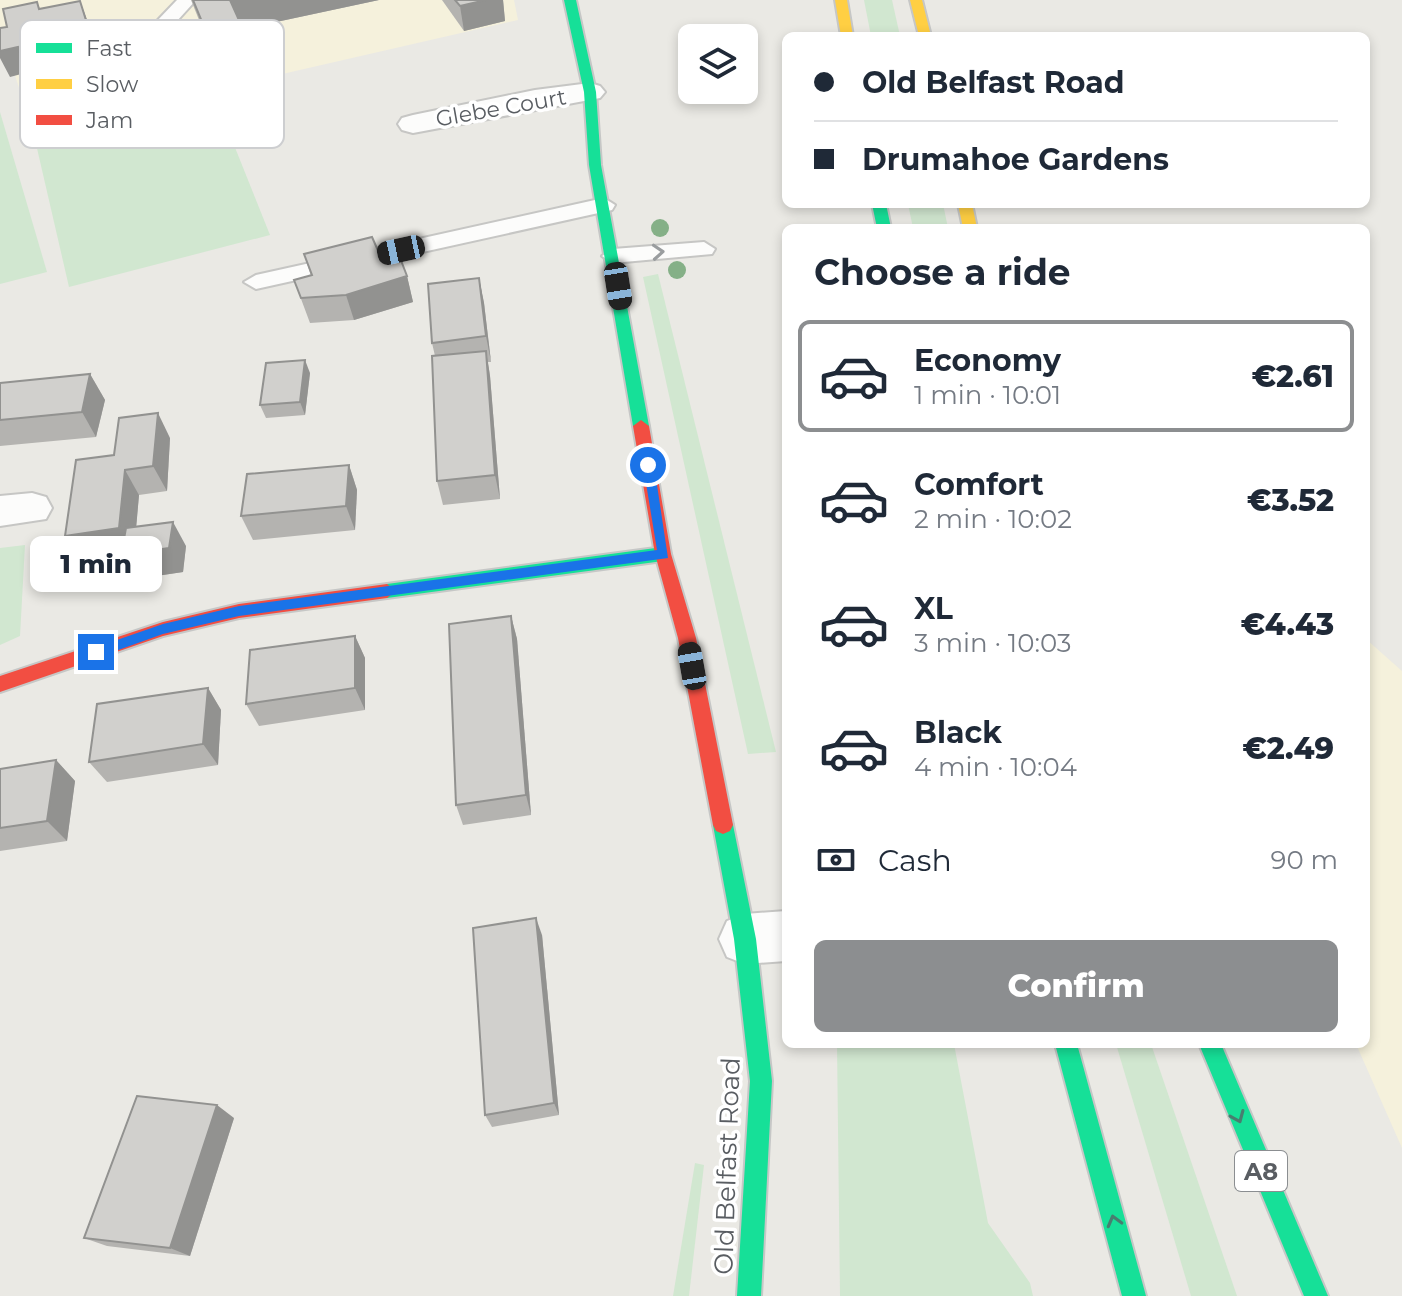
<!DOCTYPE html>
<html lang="en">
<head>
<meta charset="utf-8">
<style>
	body { margin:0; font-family:Montserrat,sans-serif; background:#f2f2f3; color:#1f2937; height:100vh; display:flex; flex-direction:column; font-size:30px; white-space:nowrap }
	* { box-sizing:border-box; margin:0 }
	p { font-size:26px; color:#747a83 }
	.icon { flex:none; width:44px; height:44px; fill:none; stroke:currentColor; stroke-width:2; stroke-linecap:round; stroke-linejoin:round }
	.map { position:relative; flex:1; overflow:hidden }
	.details { position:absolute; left:782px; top:224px; width:588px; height:824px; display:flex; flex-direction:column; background:#fff; border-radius:12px; box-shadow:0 4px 12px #0003 }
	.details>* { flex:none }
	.banner { position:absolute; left:782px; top:32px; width:588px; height:176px; border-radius:12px; box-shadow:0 4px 12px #0003; display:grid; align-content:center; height:176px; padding:0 32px; background:#fff }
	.controls { position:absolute; left:678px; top:24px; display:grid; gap:16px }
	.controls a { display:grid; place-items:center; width:80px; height:80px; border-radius:12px; background:#fff; box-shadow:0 4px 12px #0003; font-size:40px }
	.end { position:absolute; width:36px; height:36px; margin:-18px; border:10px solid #1a73e8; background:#fff; box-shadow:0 0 0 4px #fff }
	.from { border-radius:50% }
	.bubble { position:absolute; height:56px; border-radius:12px; background:#fff; box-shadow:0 4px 12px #0003; font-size:26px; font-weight:800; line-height:56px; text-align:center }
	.car { position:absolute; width:24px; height:48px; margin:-24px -12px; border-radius:10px; box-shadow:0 0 6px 2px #0007; background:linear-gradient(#222 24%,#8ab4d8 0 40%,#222 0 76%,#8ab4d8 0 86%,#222 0) }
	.banner b { display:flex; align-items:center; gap:28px; height:76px; font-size:30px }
	.banner b+b { border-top:2px solid #e0e1e3 }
	.banner i { width:20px; height:20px; background:#1f2937 }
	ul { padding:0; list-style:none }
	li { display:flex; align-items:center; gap:24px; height:112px; margin:0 16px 12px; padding:0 16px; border:4px solid transparent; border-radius:12px }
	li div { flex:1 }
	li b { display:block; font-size:30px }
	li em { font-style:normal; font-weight:800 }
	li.current { border-color:#8c8e90 }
	li>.icon { width:72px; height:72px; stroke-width:1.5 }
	h2 { padding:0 32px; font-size:36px; line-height:96px }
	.pay { display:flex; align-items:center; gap:20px; height:88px; padding:0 32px; font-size:30px }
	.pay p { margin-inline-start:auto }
	.cta { display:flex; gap:16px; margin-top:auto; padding:16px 32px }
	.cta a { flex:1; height:92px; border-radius:12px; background:#8c8e90; color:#fff; font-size:32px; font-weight:800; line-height:92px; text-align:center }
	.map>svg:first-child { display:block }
	.commercial { fill:#f5f1dc }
	.green { fill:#d1e7d0 }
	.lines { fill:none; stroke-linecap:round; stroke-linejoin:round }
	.lane-casing { stroke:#c6c6c4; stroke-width:4 }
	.street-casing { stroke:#c6c6c4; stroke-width:4 }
	.fast-casing { stroke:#c6c7c6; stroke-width:4 }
	.slow-casing { stroke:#c6c7c6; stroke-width:4 }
	.jam-casing { stroke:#c6c7c6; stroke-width:4 }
	.lane { fill:#fcfcfb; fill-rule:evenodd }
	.street { fill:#fcfcfb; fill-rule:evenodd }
	.fast { fill:#16e098; fill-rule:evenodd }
	.slow { fill:#ffcf43; fill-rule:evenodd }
	.jam { fill:#f24e42; fill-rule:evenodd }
	.tree { fill:#85b087 }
	.wall { fill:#b4b3b0 }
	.shaded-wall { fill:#929290 }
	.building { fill:#d1d0cd; stroke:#929290; stroke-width:2 }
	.oneway { stroke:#9a9d9f }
	.oneway2 { stroke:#487e70 }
	.route { fill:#1a73e8 }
	.labels { text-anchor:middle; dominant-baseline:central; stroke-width:7; stroke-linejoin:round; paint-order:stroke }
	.far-street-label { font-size:22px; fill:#595d62; stroke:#fff }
	.shield { fill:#fff; stroke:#8b8e91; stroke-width:2 }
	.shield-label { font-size:24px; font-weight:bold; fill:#595d62 }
	.street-label { font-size:26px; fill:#595d62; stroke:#fff }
	.key { fill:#fff; stroke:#cdced0; stroke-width:2 }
	.key-label { font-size:22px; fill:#595d62 }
</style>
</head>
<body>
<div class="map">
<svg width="1402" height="1296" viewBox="0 0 1402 1296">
	<rect width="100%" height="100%" fill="#eae9e4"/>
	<g class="commercial">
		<polygon points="0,0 514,0 518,20 33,131 0,29"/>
		<polygon points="1366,639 1402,671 1402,1148 1356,1044 1366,1044"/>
	</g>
	<g class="green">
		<polygon points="864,0 892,0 900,36 871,36"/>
		<polygon points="212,90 270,235 69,287 33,131"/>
		<polygon points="0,112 47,272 0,284"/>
		<polygon points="908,204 943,204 948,228 913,228"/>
		<polygon points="658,274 776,752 748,754 643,277"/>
		<polygon points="25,545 20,636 0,645 0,548"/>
		<polygon points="837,1044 954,1044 988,1223 1030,1283 1033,1296 840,1296"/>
		<polygon points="1116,1044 1151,1044 1237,1296 1191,1296"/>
		<polygon points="695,1163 704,1165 689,1296 673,1296"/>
	</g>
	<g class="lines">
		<g class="lane-casing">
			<g id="lane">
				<polygon points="177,0 196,0 148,53 134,53 131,49 134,45"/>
				<polygon points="604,198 615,205 612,210 256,289 244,282 256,275"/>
				<polygon points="704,242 715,249 712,254 613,263 602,256 613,249"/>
			</g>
		</g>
		<g class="street-casing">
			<g id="street">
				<polygon points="590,83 600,86 605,92 600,98 413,133 402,130 398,124 402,118 413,115 535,90"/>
				<polygon points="32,493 46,497 52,508 46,519 0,526 0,496"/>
				<polygon points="786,911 786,961 745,964 727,957 719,939 727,921 745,914"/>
			</g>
		</g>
		<g class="fast-casing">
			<g id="fast">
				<polygon points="564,0 576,0 596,92 601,165 649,426 641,432 633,426 589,165 584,92"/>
				<polygon points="872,204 886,204 891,228 877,228"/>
				<polygon points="663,547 671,554 663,561 387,598 378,591 387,584"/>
				<polygon points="723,816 730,819 733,825 756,939 772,1081 761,1296 737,1296 750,1081 734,939 713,825 716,819"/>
				<polygon points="1055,1044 1077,1044 1146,1296 1122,1296"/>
				<polygon points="1199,1044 1221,1044 1328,1296 1304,1296"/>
			</g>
		</g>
		<g class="slow-casing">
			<g id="slow">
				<polygon points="835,0 847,0 853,36 841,36"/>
				<polygon points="910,0 922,0 931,36 919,36"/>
				<polygon points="958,204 972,204 977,228 963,228"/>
			</g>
		</g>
		<g class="jam-casing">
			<g id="jam">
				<polygon points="641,420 649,426 671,554 696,638 733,825 730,831 723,834 716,831 713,825 678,638 655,554 633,426"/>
				<polygon points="387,584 396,591 387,598 239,618 163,636 0,692 0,676 163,622 239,604"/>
			</g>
		</g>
		<use href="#lane" class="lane"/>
		<use href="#street" class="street"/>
		<use href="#fast" class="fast"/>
		<use href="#slow" class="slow"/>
		<use href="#jam" class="jam"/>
	</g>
	<g class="tree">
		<circle cx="660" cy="228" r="9"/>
		<circle cx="677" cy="270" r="9"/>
	</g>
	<g class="wall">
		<polygon points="191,0 379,0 244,29 259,74 224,82"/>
		<polygon points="442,0 503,0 505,21 464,31"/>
		<polygon points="304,254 383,262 407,276 413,302 354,320 310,323 294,280 311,276"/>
		<polygon points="479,278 484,303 491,362 488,362 490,376 500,499 443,505 437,481 435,356 432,343"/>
		<polygon points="310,373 305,415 266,418 260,405"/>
		<polygon points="90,374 105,400 96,437 0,446 0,383"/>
		<polygon points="170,438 167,491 139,495 136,527 186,546 183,572 136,579 121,554 82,560 65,536 114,455"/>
		<polygon points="349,465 357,490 355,530 253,540 241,516"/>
		<polygon points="511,616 517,639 531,815 463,825 456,805"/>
		<polygon points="355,636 365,658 365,710 259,726 246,704"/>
		<polygon points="208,688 221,710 218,765 107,782 89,762"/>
		<polygon points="56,760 75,781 67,841 0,851 0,769"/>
		<polygon points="542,935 559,1115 492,1127 485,1115"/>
		<polygon points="234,1118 190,1256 107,1246 84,1238"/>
	</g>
	<g class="shaded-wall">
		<polygon points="229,0 379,0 239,30"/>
		<polygon points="486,0 503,0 505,21 464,31 460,6"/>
		<polygon points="80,1 96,44 102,30 117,67 101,70 105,81 36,97 25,73 10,77 0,58 0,51 18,47 90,45"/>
		<polygon points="247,38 259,74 224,82 212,46"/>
		<polygon points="407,276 413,302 354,320 346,295"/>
		<polygon points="479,278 484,303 491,362 486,336"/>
		<polygon points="486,351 490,376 500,499 495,475"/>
		<polygon points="305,360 310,373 305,415 300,402"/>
		<polygon points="90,374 105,400 96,437 82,412"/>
		<polygon points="158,413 170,438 167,491 153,466"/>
		<polygon points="349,465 357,490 355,530 346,506"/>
		<polygon points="125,470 139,495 134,552 82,560 65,536"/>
		<polygon points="173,522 186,546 183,572 136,579 121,555"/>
		<polygon points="511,616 517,639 531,815 526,795"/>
		<polygon points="355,636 365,658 365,710 355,688"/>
		<polygon points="208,688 221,710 218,765 203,744"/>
		<polygon points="56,760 75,781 67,841 47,821"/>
		<polygon points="536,918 542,935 559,1115 554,1103"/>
		<polygon points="217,1105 234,1118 190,1256 170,1248"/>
	</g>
	<g class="building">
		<polygon points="193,0 230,0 247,38 212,46"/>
		<polygon points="455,0 486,0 460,6"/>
		<polygon points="80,1 90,33 102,30 106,41 90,45 94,56 24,71 18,47 0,51 0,28 7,27 3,9 37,2 39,9"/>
		<polygon points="372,237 383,262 400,258 407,276 346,295 301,298 294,280 312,275 304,254"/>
		<polygon points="479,278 486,336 432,343 428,284"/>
		<polygon points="486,351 495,475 437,481 432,356"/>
		<polygon points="305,360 300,402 260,405 266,363"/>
		<polygon points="90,374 82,412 0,420 0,383"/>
		<polygon points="158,413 153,466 125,470 119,528 65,536 76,460 114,455 119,418"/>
		<polygon points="349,465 346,506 241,516 247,474"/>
		<polygon points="173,522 169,548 121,555 126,528"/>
		<polygon points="511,616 526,795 456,805 449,624"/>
		<polygon points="355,636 355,688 246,704 250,650"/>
		<polygon points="208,688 203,744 89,762 97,704"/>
		<polygon points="56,760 47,821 0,828 0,769"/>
		<polygon points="536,918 554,1103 485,1115 473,928"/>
		<polygon points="137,1096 217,1105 170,1248 84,1238"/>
	</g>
	<defs><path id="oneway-chevron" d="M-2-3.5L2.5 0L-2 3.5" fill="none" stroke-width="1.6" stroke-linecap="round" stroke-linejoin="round" transform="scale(2)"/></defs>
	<use class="oneway" href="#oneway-chevron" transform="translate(658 252) rotate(-4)"/>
	<g class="oneway2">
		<use href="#oneway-chevron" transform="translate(1238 1117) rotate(67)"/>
		<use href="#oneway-chevron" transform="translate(1114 1221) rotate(-105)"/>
	</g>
	<polygon class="route" points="648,461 654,465 668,558 239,616 163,634 96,658 89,652 91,649 163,624 239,606 657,550 643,465"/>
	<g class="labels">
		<g class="far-street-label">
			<text transform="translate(501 108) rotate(-10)">Glebe Court</text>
		</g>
		<rect class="shield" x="1235" y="1151" width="52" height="40" rx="6"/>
		<g class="shield-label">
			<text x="1261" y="1171">A8</text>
		</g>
		<g class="street-label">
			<text transform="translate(727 1166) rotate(-88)">Old Belfast Road</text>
		</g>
	</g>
	<rect x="20" y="20" width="264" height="128" rx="12" class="key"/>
	<rect x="36" y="43" width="36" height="10" fill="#16e098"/>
	<rect x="36" y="79" width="36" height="10" fill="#ffcf43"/>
	<rect x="36" y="115" width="36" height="10" fill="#f24e42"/>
	<g class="key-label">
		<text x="86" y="56">Fast</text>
		<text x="86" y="92">Slow</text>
		<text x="86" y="128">Jam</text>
	</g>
</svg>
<div class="controls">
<a><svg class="icon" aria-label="layers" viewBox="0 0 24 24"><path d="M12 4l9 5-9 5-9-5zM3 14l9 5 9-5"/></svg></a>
</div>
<i class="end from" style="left:648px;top:465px"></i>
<i class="end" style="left:96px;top:652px"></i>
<div class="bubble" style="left:30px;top:536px;width:132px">1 min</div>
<i class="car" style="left:401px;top:250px;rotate:258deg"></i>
<i class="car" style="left:618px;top:286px;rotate:171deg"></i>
<i class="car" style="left:692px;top:666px;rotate:350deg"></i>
<div class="banner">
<b><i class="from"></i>Old Belfast Road</b>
<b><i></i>Drumahoe Gardens</b>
</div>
<section class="details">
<h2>Choose a ride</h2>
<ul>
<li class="current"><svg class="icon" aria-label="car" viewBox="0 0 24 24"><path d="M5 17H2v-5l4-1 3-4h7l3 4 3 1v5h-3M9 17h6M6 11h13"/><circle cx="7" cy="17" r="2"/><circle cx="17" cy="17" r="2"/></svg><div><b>Economy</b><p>1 min · 10:01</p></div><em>€2.61</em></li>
<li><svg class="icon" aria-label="car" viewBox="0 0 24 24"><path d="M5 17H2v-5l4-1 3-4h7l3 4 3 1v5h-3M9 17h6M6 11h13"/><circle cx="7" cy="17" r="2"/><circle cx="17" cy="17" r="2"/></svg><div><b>Comfort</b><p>2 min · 10:02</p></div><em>€3.52</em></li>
<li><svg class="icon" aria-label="car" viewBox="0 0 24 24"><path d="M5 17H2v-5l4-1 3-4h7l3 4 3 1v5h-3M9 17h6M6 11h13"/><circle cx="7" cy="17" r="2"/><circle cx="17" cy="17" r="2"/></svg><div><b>XL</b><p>3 min · 10:03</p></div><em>€4.43</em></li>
<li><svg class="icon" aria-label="car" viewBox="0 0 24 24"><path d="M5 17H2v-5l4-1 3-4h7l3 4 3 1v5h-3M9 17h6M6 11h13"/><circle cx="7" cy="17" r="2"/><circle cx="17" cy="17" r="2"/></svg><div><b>Black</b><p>4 min · 10:04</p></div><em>€2.49</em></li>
</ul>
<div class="pay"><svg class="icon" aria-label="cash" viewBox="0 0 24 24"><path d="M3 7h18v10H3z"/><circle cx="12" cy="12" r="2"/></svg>Cash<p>90 m</p></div>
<div class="cta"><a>Confirm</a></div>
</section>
</div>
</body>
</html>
